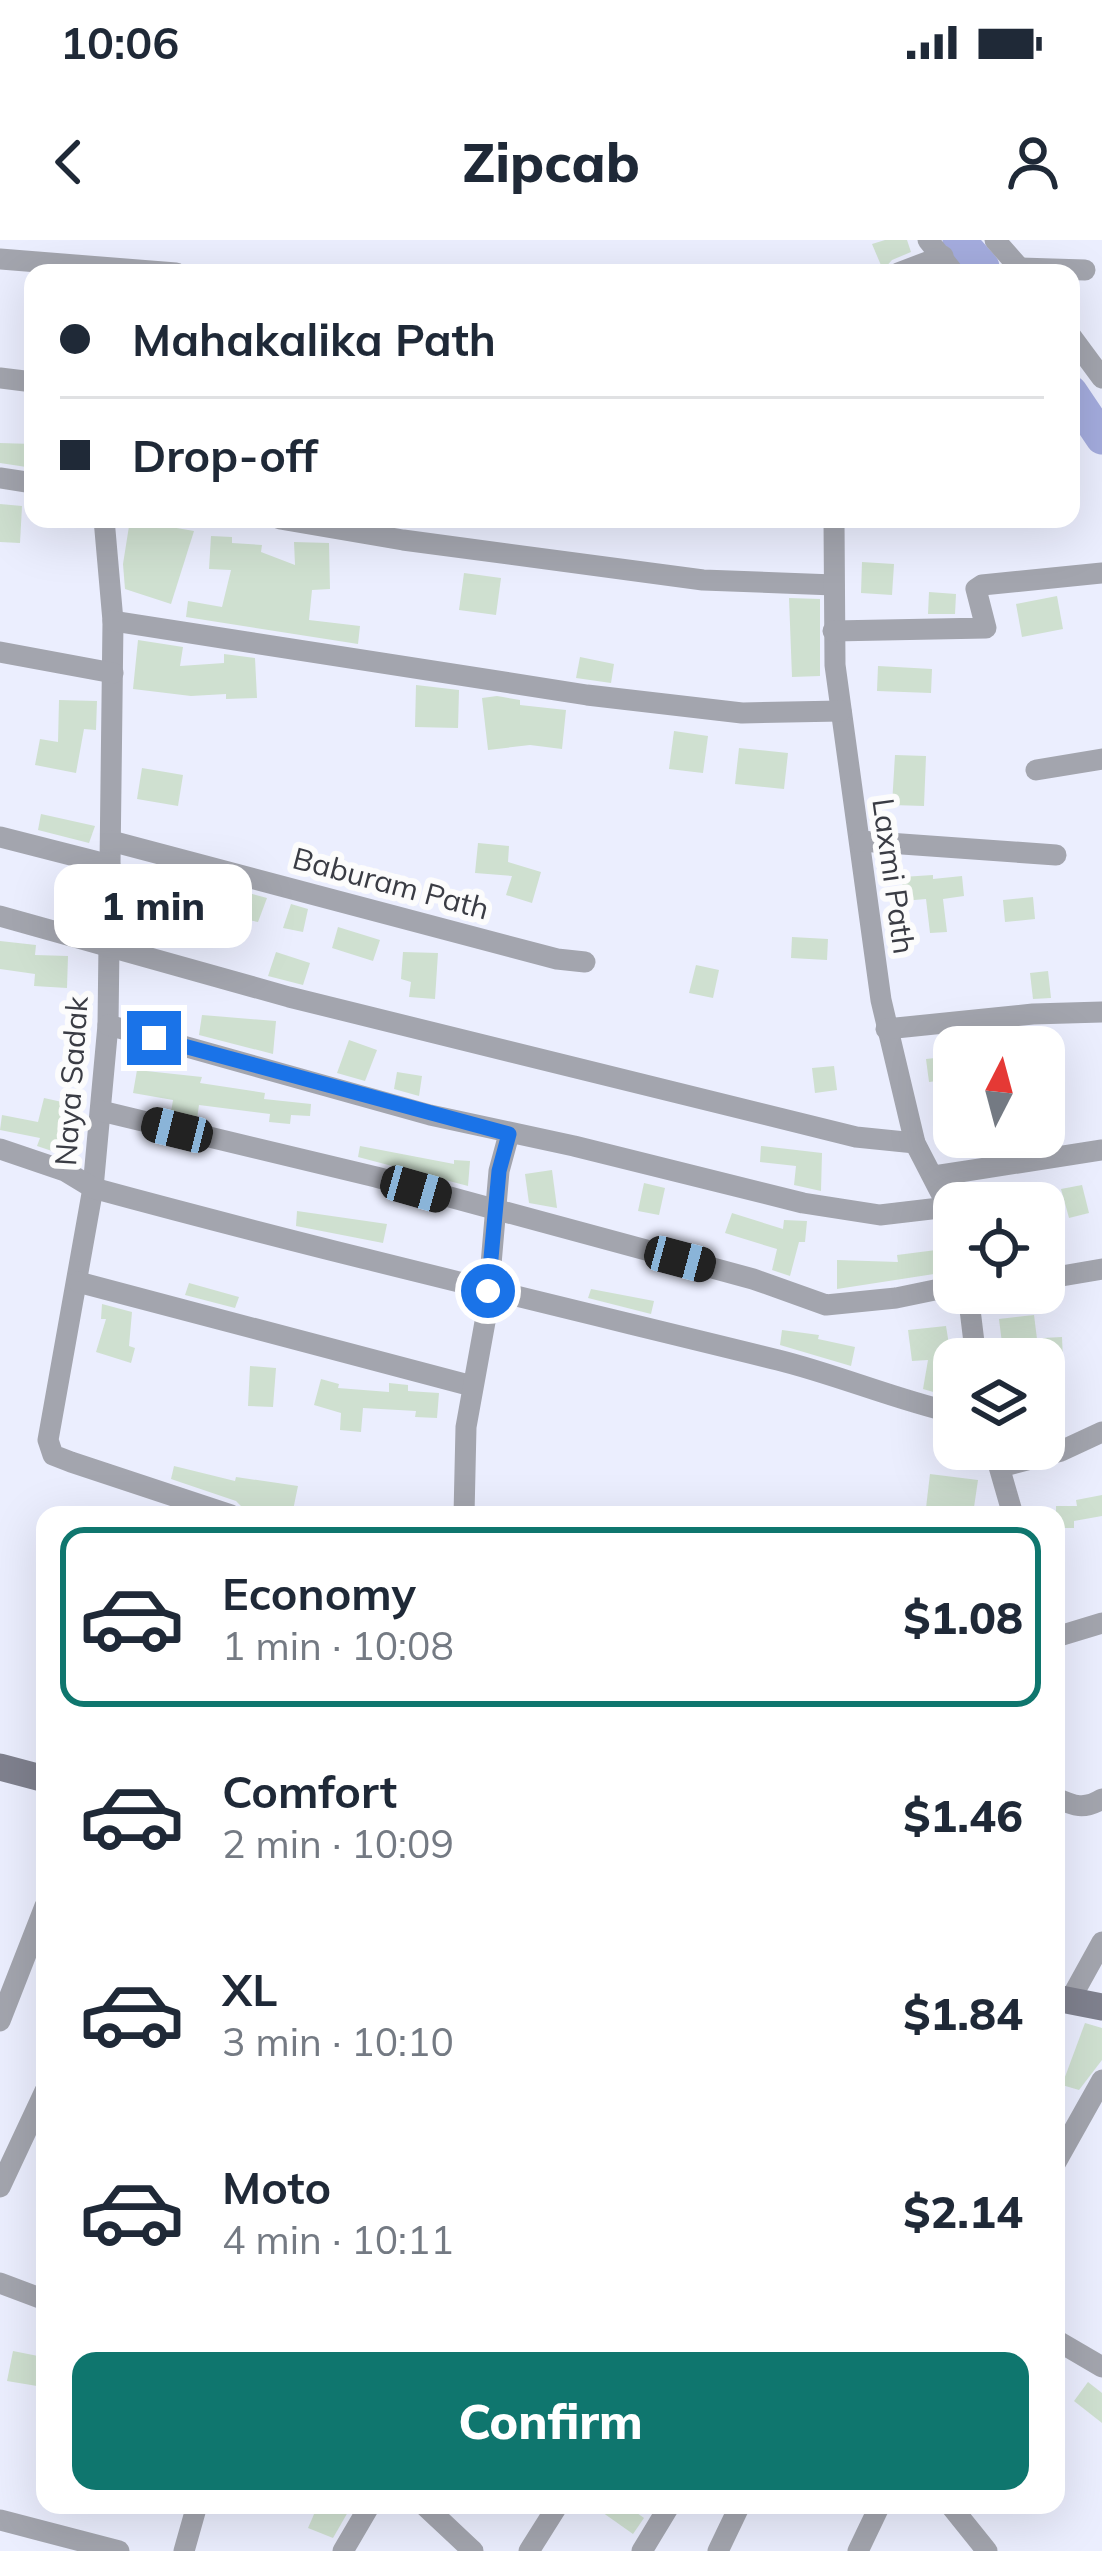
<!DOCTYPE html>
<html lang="en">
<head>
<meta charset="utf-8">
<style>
	body { margin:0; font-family:Mulish,sans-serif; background:#f6f6f7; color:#1f2937; height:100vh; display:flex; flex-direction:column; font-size:45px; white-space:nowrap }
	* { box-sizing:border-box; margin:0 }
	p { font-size:39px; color:#747a83 }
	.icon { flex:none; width:66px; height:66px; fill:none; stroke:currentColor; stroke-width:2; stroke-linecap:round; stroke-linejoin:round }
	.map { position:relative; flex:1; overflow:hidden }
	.drawer { position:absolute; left:36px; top:1266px; width:1029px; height:1008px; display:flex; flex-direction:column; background:#fff; border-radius:24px; box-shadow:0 12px 48px #0002 }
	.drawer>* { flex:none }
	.guide { position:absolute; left:24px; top:24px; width:1056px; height:264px; border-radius:24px; box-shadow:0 12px 48px #0002; display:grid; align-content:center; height:264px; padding:0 36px; background:#fff }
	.needle { width:78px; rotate:6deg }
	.buttons { position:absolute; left:933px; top:786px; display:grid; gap:24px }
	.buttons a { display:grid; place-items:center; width:132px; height:132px; border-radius:24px; background:#fff; box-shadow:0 12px 48px #0002; font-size:60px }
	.end { position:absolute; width:54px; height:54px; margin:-27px; border:15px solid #1a73e8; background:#fff; box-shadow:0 0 0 6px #fff }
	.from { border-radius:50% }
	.bubble { position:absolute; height:84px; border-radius:24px; background:#fff; box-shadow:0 12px 48px #0002; font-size:39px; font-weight:800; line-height:84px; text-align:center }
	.car { position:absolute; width:36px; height:72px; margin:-36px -18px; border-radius:15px; box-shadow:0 0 9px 3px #0007; background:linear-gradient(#222 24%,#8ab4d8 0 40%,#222 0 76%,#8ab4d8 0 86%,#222 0) }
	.guide b { display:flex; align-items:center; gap:42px; height:114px; font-size:45px }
	.guide b+b { border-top:3px solid #e0e1e3 }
	.guide i { width:30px; height:30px; background:#1f2937 }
	ul { padding:21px 0 0; list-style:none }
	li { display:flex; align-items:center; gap:36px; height:180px; margin:0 24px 18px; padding:0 12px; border:6px solid transparent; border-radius:24px }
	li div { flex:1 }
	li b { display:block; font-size:45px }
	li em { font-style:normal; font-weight:800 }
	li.selected { border-color:#0f766e }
	li>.icon { width:108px; height:108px; stroke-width:1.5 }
	.primary-button { display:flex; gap:24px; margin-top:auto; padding:24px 36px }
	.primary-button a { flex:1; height:138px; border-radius:24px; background:#0f766e; color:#fff; font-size:48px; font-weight:800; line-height:138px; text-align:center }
	.status { display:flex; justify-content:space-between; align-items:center; height:84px; padding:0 60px; background:#fff; direction:ltr }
	.status svg { height:33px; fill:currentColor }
	header { display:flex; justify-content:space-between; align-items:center; height:156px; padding:0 36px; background:#fff; font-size:54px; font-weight:800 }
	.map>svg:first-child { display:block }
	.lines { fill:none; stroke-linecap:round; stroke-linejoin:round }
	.river { stroke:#a4acde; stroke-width:33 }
	.building { fill:#cfe0d0 }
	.street { stroke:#a3a5ae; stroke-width:21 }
	.secondary { stroke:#7f818e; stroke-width:27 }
	.route { stroke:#1a73e8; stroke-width:15 }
	.labels { text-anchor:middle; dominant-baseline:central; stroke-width:12; stroke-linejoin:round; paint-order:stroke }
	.street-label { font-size:30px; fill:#3a3c44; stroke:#fcfcfc }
</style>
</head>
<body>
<div class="status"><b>10:06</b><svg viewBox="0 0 49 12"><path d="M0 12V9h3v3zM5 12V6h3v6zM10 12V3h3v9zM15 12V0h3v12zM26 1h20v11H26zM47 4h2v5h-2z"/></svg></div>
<header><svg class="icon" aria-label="back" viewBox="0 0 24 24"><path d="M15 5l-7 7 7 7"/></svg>Zipcab<svg class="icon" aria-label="person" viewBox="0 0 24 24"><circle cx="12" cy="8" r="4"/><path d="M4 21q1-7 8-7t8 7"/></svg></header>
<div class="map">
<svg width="1102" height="2311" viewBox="0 0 1102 2311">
	<rect width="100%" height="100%" fill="#ebeefe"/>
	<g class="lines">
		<g class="river">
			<polyline points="959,0 983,27"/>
			<polyline points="1071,152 1102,198"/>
		</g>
	</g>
	<g class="building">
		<polygon points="885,0 907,0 911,12 892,20 883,30 872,4"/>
		<polygon points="0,203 33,204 33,228 0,223"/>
		<polygon points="0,264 22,266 20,303 0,302"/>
		<polygon points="130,280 194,291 171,364 125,349 123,324"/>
		<polygon points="211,296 232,297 232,303 262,305 261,312 295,325 294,302 329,303 330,349 312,350 309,380 360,386 358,404 186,377 188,361 222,367 231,330 209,329"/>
		<polygon points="862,322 894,324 892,355 861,353"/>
		<polygon points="464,333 501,338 496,375 459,370"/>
		<polygon points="929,352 956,354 955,374 928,374"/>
		<polygon points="1057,356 1063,389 1022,397 1016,364"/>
		<polygon points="789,358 820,359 820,436 792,437"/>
		<polygon points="138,400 183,407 180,426 224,423 224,414 255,418 257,458 226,459 226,454 191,456 133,449"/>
		<polygon points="580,417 614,424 611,443 576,438"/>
		<polygon points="878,426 932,429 931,453 877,451"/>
		<polygon points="416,445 459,450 458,488 415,487"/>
		<polygon points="497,456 520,460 520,465 566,470 562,509 530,505 488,510 482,458"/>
		<polygon points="59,460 97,461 96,490 84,489 76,533 35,525 40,499 58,502"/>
		<polygon points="674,491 708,496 703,533 669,529"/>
		<polygon points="739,508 788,513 784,549 735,544"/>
		<polygon points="895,515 926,516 924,566 892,565"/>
		<polygon points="142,528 183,535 178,566 137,559"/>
		<polygon points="41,574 95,586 89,603 38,590"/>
		<polygon points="478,603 509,606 508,622 541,632 532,663 506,655 512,636 475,633"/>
		<polygon points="933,635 933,639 962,636 964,656 943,659 947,692 930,693 926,659 903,661 902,637"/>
		<polygon points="212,643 267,658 258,682 213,673 205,703 191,698"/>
		<polygon points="1033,657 1035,679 1005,682 1003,660"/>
		<polygon points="291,664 308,669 303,692 283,688"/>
		<polygon points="338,687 380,700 373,721 332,708"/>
		<polygon points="792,697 828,699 827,720 791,718"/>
		<polygon points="0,701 36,705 35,715 68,716 67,748 34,746 35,734 0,729"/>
		<polygon points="276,712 310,723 303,745 268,736"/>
		<polygon points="403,712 438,713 435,759 409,757 411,742 401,739"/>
		<polygon points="696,725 719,730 713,758 689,753"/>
		<polygon points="1048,731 1051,758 1033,759 1030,733"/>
		<polygon points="202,775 276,781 273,814 199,795"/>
		<polygon points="349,800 377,810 365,841 337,833"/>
		<polygon points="954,816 954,839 929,842 926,819"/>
		<polygon points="834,826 837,850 815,853 812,828"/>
		<polygon points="137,830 202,837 200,843 265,853 264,859 311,864 310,876 291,875 290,884 269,882 270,874 199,865 197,879 171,872 173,860 133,853"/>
		<polygon points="397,832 422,836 419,856 394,849"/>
		<polygon points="44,858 80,866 73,896 79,898 73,918 37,906 40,898 0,890 2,875 38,882"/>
		<polygon points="360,906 454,924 454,920 470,921 468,946 358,917"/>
		<polygon points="761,906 822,913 821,951 794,945 796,926 760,922"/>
		<polygon points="552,930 557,968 529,963 525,934"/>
		<polygon points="644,943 665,948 659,975 638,971"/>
		<polygon points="1082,945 1089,973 1069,978 1061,949"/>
		<polygon points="297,971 387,984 383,1003 296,986"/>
		<polygon points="732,973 783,989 784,980 807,981 805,1002 799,1002 790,1036 772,1030 777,1009 725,993"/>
		<polygon points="944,1009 947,1032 837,1049 837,1020 898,1022 897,1015"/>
		<polygon points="189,1043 239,1057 235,1068 185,1055"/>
		<polygon points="591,1049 654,1061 651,1074 588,1058"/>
		<polygon points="102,1064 132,1072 129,1106 135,1108 131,1123 96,1112 106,1079 101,1079"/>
		<polygon points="1034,1075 1037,1099 1002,1103 999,1079"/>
		<polygon points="946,1086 954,1136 954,1158 923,1149 928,1120 912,1121 908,1090"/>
		<polygon points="782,1090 819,1095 818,1099 855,1107 851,1126 780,1105"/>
		<polygon points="1062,1097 1063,1121 1045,1123 1043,1098"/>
		<polygon points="250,1126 276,1128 273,1167 248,1166"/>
		<polygon points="321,1139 339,1144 338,1148 389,1152 389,1143 408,1145 408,1151 439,1153 437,1178 415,1177 416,1171 363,1168 361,1192 340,1190 341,1173 314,1165"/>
		<polygon points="174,1226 235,1241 236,1237 298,1246 292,1275 245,1270 236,1261 171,1239"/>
		<polygon points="930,1234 978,1240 973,1274 926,1268"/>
		<polygon points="1102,1255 1102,1276 1074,1281 1074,1288 1056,1288 1056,1266 1077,1266 1076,1260"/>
		<polygon points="1085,1783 1102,1788 1102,1820 1079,1850 1062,1845"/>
		<polygon points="13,2111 43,2117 37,2146 7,2141"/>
		<polygon points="1088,2142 1102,2153 1102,2183 1074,2161"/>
		<polygon points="318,2265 352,2265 333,2298 308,2288"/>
		<polygon points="592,2265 626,2265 644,2278 633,2294"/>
	</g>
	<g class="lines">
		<g class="street">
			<polyline points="928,0 954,33"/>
			<polyline points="995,0 1024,33"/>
			<polyline points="0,19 176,33"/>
			<polyline points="898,33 943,16"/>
			<polyline points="1014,33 1020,28 1085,30"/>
			<polyline points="1071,96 1102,138"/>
			<polyline points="0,138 33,142"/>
			<polyline points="0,238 33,243"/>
			<polyline points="104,279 113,381 108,785 93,948 48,1200 53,1215 71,1222 231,1275"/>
			<polyline points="280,279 403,300 703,340 834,345"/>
			<polyline points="834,279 835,425 881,760 915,903 948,967 954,989"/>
			<polyline points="113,381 587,455 742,473 841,471"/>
			<polyline points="833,391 986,388 976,349 982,345 1102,333"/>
			<polyline points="0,412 113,433"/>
			<polyline points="1036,530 1102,519"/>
			<polyline points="0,597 110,625"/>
			<polyline points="111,601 557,719 585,722"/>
			<polyline points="860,601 1056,615"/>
			<polyline points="0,676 289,757 856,897 915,903"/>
			<polyline points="108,785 430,875 574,906 803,963 880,975 948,967"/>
			<polyline points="886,789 1033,774 1102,772"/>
			<polyline points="101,871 376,937 753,1039 826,1065 896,1058 954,1046"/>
			<path d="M 0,909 L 65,931 L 93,948 C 321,1010 550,1064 778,1120 C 838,1135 894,1159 954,1173"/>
			<polyline points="934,936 1102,910"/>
			<polyline points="1044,1039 1102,1029"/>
			<polyline points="78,1042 472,1146"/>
			<polyline points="968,1053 976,1119"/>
			<polyline points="994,1209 1013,1275"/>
			<polyline points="1000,1227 1061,1211 1102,1192"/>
			<polyline points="464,1275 466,1187 487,1071 499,931 509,894"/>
			<polyline points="1056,1397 1102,1383"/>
			<path d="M 1056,1558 C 1074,1566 1084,1570 1102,1559"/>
			<polyline points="1070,1760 1102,1702"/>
			<polyline points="0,1781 45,1666"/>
			<polyline points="1056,1922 1102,1840"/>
			<polyline points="0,1947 45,1851"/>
			<polyline points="0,2043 45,2060"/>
			<polyline points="1056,2100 1102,2127"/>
			<polyline points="424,2265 473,2311"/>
			<polyline points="950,2265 987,2311"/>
			<polyline points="0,2280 119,2311"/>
			<polyline points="184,2311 197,2265"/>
			<polyline points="343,2311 370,2265"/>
			<polyline points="529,2311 558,2265"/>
			<polyline points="642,2311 668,2268"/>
			<polyline points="718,2311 740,2265"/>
			<polyline points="858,2311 880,2265"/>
		</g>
		<g class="secondary">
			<polyline points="0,1527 45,1539"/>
			<polyline points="1056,1758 1102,1767"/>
		</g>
	</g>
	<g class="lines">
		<polyline class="route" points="154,798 509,894 499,931 488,1051"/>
	</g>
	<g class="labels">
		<g class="street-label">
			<text transform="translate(894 636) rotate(82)">Laxmi Path</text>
			<text transform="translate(391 643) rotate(15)">Baburam Path</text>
			<text transform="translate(71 841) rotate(-86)">Naya Sadak</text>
		</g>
	</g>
</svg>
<div class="buttons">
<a><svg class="needle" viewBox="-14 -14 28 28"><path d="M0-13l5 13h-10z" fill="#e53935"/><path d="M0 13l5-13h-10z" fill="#747a83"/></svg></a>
<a><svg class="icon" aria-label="locate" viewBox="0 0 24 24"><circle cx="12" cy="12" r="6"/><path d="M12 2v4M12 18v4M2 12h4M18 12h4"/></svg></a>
<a><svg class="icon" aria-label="layers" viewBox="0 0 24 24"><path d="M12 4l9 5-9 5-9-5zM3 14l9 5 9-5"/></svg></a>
</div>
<i class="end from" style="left:488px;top:1051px"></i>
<i class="end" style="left:154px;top:798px"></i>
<div class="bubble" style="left:54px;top:624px;width:198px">1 min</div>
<i class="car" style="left:177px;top:890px;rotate:284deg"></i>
<i class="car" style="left:416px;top:949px;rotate:106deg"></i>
<i class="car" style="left:680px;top:1019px;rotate:105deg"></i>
<div class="guide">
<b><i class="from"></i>Mahakalika Path</b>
<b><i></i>Drop-off</b>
</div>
<section class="drawer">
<ul>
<li class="selected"><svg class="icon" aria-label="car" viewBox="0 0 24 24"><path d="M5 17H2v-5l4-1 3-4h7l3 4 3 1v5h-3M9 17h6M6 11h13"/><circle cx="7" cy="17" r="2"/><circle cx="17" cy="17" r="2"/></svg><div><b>Economy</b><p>1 min · 10:08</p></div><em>$1.08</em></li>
<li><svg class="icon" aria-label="car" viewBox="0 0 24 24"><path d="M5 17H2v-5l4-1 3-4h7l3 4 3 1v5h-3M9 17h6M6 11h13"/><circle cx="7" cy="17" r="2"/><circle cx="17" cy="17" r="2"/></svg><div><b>Comfort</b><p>2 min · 10:09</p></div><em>$1.46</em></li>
<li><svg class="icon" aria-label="car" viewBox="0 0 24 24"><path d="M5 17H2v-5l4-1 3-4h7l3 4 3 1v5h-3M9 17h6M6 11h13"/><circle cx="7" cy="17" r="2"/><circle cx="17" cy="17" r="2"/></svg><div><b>XL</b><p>3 min · 10:10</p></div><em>$1.84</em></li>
<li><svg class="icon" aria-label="car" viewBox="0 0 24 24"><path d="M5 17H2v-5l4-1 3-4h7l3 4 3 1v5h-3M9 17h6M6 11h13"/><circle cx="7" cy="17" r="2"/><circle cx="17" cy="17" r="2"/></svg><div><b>Moto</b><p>4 min · 10:11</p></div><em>$2.14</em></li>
</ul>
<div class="primary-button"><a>Confirm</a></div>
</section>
</div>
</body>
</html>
